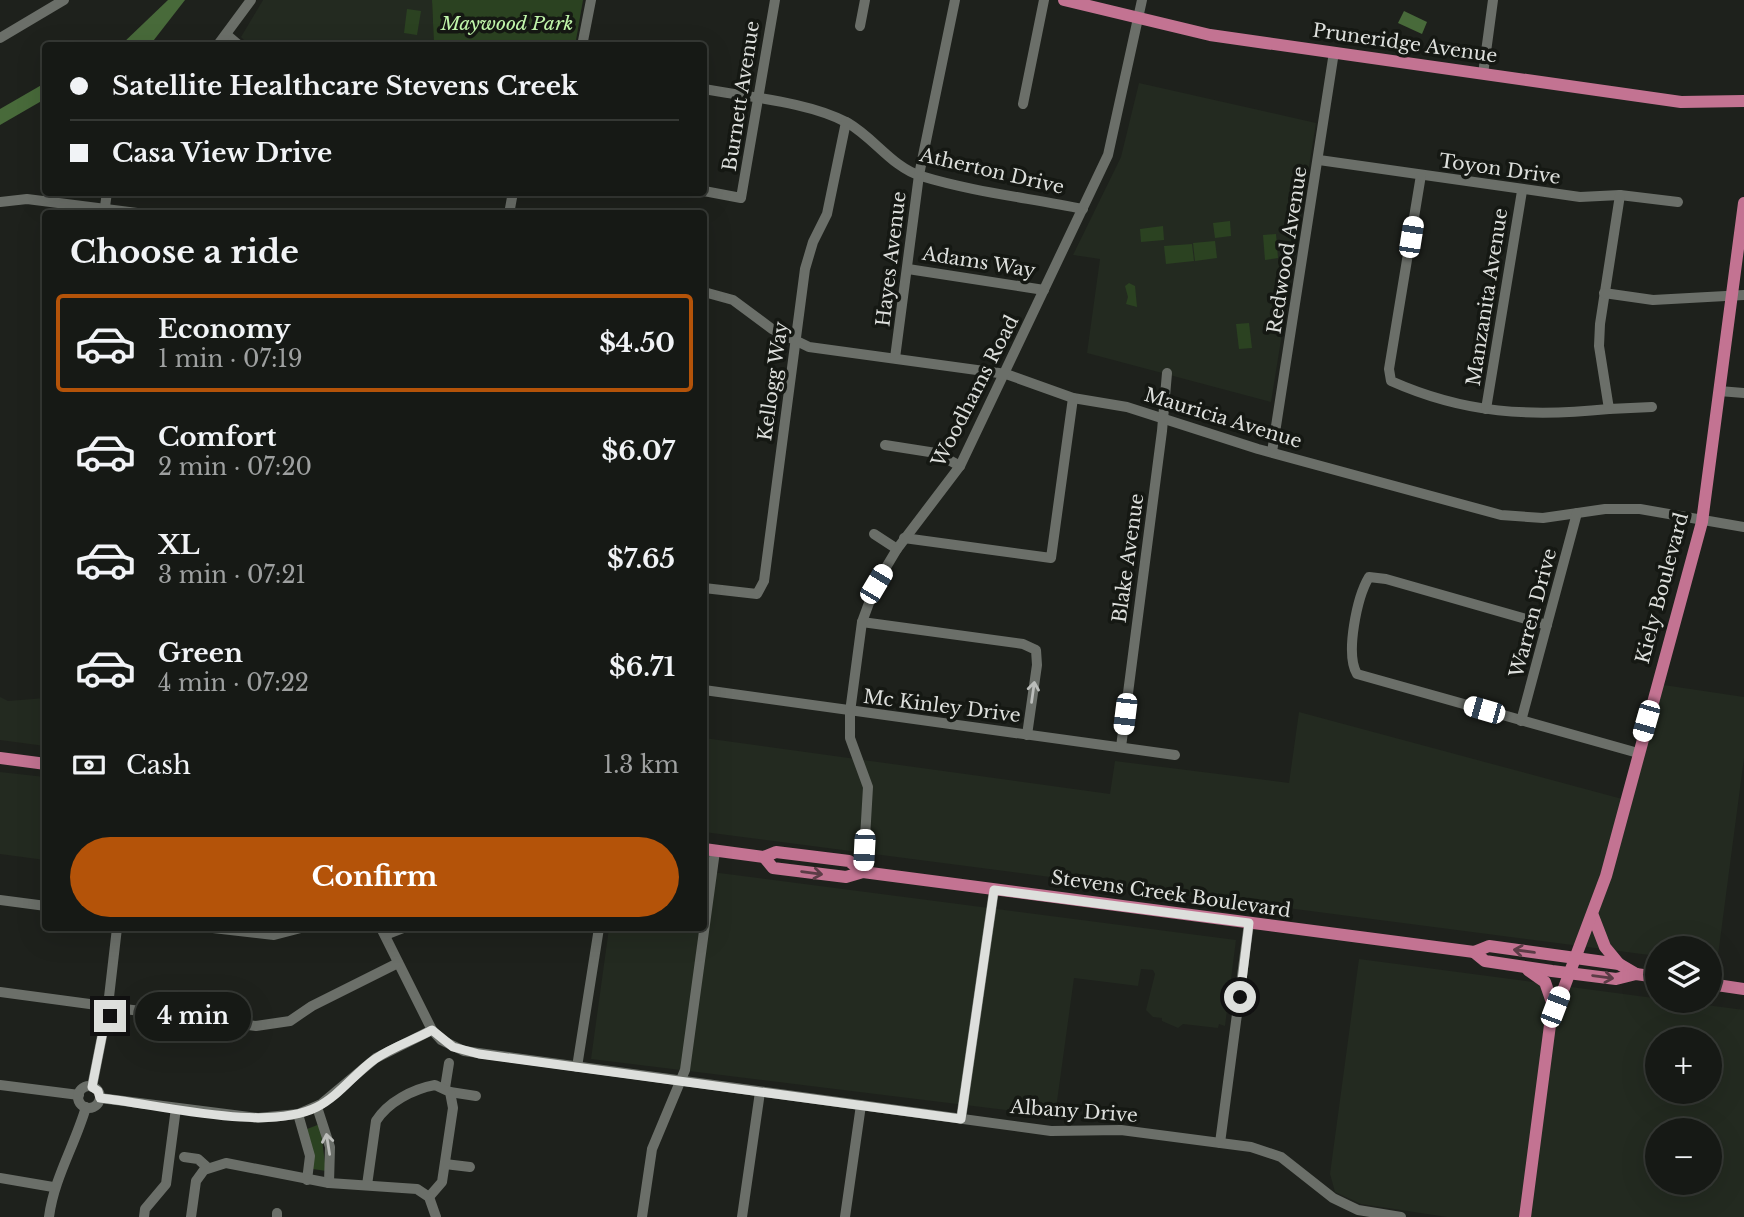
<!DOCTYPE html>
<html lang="en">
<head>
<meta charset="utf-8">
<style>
	body { margin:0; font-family:"Libre Baskerville",serif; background:#232622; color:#f1f3f6; height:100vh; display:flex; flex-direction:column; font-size:26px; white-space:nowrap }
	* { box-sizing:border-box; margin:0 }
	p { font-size:23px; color:#9ea0a0 }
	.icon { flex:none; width:38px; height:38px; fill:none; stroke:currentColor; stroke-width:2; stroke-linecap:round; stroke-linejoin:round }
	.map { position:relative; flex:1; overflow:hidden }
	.sheet { position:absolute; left:42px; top:210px; width:665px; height:721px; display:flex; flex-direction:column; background:#161915; border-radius:7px; box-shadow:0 7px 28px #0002,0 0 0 2px #353834 }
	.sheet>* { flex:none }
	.guide { position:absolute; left:42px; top:42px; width:665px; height:154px; border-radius:7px; box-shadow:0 7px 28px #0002,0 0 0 2px #353834; display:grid; align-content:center; height:154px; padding:0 28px; background:#161915 }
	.fabs { position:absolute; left:1645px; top:936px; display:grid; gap:14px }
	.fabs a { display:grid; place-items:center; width:77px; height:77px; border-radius:50%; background:#161915; box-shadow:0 7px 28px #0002,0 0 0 2px #353834; font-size:35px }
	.end { position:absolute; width:32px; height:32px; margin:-16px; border:9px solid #dddfdc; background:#111; box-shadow:0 0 0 4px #111 }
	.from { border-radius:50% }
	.bubble { position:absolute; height:49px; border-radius:24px; background:#161915; box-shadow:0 7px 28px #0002,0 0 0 2px #353834; font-size:23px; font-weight:700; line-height:49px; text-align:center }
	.car { position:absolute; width:21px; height:42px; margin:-21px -10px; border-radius:9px; box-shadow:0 0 5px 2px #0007; background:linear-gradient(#fff 24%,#345 0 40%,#fff 0 76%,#345 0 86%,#fff 0) }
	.guide b { display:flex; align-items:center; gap:24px; height:66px; font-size:26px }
	.guide b+b { border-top:2px solid #353834 }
	.guide i { width:18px; height:18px; background:#f1f3f6 }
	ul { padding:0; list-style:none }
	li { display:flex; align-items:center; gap:21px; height:98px; margin:0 14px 10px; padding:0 14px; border:4px solid transparent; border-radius:7px }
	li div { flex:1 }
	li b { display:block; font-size:26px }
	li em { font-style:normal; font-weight:700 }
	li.on { border-color:#b45309 }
	li>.icon { width:63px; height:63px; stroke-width:1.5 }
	h2 { padding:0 28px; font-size:32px; line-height:84px }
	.pay { display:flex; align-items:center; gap:18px; height:77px; padding:0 28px; font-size:26px }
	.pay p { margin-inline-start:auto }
	.action { display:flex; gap:14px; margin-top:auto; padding:14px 28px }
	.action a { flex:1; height:80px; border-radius:42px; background:#b45309; color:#fff; font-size:28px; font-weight:700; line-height:80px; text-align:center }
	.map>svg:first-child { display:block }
	.built { fill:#232a20; fill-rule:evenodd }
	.green { fill:#2b4221 }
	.water { fill:#486a3a }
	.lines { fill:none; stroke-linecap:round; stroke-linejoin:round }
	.minor { stroke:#6b6f69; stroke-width:10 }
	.major { stroke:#c37392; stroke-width:12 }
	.oneway { stroke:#bbbdba }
	.oneway2 { stroke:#5b3c46 }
	.route { stroke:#dddfdc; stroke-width:9 }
	.labels { text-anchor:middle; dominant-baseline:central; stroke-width:7; stroke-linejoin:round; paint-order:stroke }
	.park-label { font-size:19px; font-style:italic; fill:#c1f6ab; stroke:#151813 }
	.street-label { font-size:19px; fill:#dddfdc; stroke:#151813 }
</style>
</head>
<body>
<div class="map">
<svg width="1744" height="1217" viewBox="0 0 1744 1217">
	<rect width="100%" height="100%" fill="#1e211c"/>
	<g class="built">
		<polygon points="263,0 432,0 434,45 250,46 241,37"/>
		<polygon points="1139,83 1316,123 1271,402 1087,353 1100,259 1073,255 1121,157"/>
		<polygon points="1657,684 1744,697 1744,758 1717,963 1710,963 1710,948 1657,948 1657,956 704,832 704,738 1110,794 1115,761 1289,783 1299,712 1626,800"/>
		<polygon points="0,697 8,701 45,698 45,746 0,740"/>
		<polygon points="0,772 45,777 45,860 0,854"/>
		<polygon points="704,871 1236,940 1225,1026 1219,1024 1218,1028 1183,1024 1178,1028 1162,1021 1162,1018 1153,1017 1146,1010 1155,974 1153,970 1141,969 1138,986 1074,978 1055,1116 591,1059 609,928 704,928"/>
		<path d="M 1359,959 L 1744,1010 L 1744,1217 L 1447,1217 L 1361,1204 L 1335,1192 L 1330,1174 ZM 1657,1040 L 1710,1040 L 1710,1092 L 1657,1092 ZM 1657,1130 L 1710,1130 L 1710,1183 L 1657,1183 Z"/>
	</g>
	<g class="green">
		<polygon points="432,0 583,0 575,46 434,45"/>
		<polygon points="407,9 421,11 417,35 404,33"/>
		<polygon points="1230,221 1231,236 1215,238 1213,223"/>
		<polygon points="1163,226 1164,240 1141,242 1140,229"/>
		<polygon points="1276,234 1278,258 1265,260 1263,235"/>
		<polygon points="1215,241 1217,258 1195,261 1193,243"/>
		<polygon points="1192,244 1194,261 1166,264 1164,246"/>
		<polygon points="1129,283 1135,286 1137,307 1126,304 1128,297 1125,286"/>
		<polygon points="1249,323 1252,348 1239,349 1236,324"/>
		<polygon points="320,1124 326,1171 313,1169 307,1129"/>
	</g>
	<g class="water">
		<polygon points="168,0 185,0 150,45 121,45"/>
		<polygon points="1404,11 1427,22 1422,34 1398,23"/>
		<polygon points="45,83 45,99 0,125 0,109"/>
	</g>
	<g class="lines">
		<g class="minor">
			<polyline points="860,26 865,0"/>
			<polyline points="227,35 240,46"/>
			<polyline points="0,38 64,0"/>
			<polyline points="217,46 251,0"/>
			<polyline points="582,46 591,0"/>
			<polyline points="1483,74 1493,0"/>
			<path d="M 704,89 C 747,97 810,102 848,123 C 874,138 892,167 921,176 C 973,192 1030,198 1083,209"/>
			<polyline points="1023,104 1044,0"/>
			<polyline points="1319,160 1580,197 1620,195 1678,202"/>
			<path d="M 1421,175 L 1389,369 L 1391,381 C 1465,414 1530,417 1609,409"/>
			<polyline points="704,191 741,198 775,0"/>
			<polyline points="1620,195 1600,324 1599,346 1609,409 1652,407"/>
			<polyline points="0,202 27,199 145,214"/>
			<polyline points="104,214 107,192"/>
			<polyline points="509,214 513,192"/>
			<polyline points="908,269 1044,290"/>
			<polyline points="704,292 733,300 772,329 809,347 1006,374 1073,398 1127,407 1258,449 1501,515 1543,518 1605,509 1640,509 1744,527"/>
			<polyline points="1604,293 1653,300 1744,295"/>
			<polyline points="895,358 919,175 955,0"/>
			<polyline points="1719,391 1744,393"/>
			<polyline points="1486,409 1522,191"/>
			<polyline points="885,445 936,453 960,466"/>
			<polyline points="1272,452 1334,52"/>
			<polyline points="874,534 897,549"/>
			<polyline points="904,538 1051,558 1073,398"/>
			<polyline points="704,588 757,594 764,581 805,269 813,242 827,214 846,122"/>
			<polyline points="862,622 1023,644 1036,650 1037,665 1027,735"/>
			<path d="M 1547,625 L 1386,579 L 1369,577 C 1357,597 1345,654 1357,674 L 1638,753"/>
			<polyline points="704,690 1175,755"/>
			<polyline points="1521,721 1577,513"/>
			<polyline points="1121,747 1162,431 1167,373"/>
			<polyline points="863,872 868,787 850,738 850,712 862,622 876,584 897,549 960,466 1108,155 1142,0"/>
			<polyline points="0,900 46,906"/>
			<polyline points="213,928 274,935 301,928"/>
			<polyline points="381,928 432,1030 441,1040 464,1051 1051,1131 1121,1130 1251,1147 1281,1157 1333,1198 1358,1210 1401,1217"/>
			<polyline points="418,928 431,928"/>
			<polyline points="385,935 403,928"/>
			<polyline points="0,992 97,1005"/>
			<polyline points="109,997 117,928"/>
			<polyline points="117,1008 256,1026 290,1021 312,1006 398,963"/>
			<polyline points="577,1067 599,928"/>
			<polyline points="0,1085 79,1095"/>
			<circle cx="89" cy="1097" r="11"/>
			<polyline points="92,1087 106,1016"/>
			<polyline points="445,1088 449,1063"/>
			<polyline points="450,1092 476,1096"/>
			<polyline points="100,1098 258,1118 298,1114 321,1104 376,1058 432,1030"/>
			<polyline points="317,1107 330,1147 329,1183"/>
			<polyline points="298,1114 310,1156 307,1180"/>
			<polyline points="961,1119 994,890"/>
			<polyline points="1220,1143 1249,923"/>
			<polyline points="184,1157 198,1159 208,1168"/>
			<polyline points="445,1164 470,1167"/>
			<polyline points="0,1178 53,1187"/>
			<path d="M 367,1185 L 376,1121 C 388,1102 413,1089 435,1085 L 450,1092 L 453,1108 L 442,1182 L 429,1197"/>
			<path d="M 49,1217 C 54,1178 75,1145 86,1107"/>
			<polyline points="144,1217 145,1209 166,1184 176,1108"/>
			<polyline points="191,1217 196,1181 204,1170 226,1163 329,1183 417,1189 429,1197 436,1217"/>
			<polyline points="277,1217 277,1213"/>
			<polyline points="642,1217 652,1149 685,1070 715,851"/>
			<polyline points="742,1217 760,1092"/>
			<polyline points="845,1217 861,1105"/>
		</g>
		<g class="major">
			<polyline points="1064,0 1210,35 1681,102 1744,101"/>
			<polyline points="0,758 46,764"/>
			<polyline points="704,849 764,857 776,852 849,861 863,872"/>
			<polyline points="764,857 773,868 846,877 863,872 878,874 1474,952 1489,946 1619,964 1636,974"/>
			<polyline points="1593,916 1605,947 1619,964"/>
			<polyline points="1474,952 1485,961 1552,971 1616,979 1636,974 1657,977"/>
			<polyline points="1528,970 1545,982 1554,1008"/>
			<polyline points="1710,984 1744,989"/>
			<polyline points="1525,1217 1550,1025 1606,876 1702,522 1744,203"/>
		</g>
	</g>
	<defs><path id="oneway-shaft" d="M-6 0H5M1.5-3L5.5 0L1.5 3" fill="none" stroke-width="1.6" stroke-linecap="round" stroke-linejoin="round" transform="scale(1.75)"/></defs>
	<g class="oneway">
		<use href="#oneway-shaft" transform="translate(1033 692) rotate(-82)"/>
		<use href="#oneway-shaft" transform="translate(328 1144) rotate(-99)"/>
	</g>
	<g class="oneway2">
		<use href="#oneway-shaft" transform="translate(812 873) rotate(8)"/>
		<use href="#oneway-shaft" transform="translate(1524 951) rotate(-172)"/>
		<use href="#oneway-shaft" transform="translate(1603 977) rotate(8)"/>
	</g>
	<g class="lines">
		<path class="route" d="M 110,1016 L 106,1016 L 92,1087 L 98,1091 L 100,1098 C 158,1104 266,1133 317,1107 C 339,1096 355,1073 375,1059 C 392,1047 414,1040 432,1030 L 453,1047 L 479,1054 L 961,1119 L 994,890 L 1249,923 L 1240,997"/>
	</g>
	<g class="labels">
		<g class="park-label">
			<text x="507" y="23">Maywood Park</text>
		</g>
		<g class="street-label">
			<text transform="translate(1405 43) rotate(8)">Pruneridge Avenue</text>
			<text transform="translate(741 96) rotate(-81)">Burnett Avenue</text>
			<text transform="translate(1500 169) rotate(8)">Toyon Drive</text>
			<text transform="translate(992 171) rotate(13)">Atherton Drive</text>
			<text transform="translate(1287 250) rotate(-81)">Redwood Avenue</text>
			<text transform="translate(891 259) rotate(-83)">Hayes Avenue</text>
			<text transform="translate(979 262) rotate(9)">Adams Way</text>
			<text transform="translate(1487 297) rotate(-81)">Manzanita Avenue</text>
			<text transform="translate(773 381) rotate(-82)">Kellogg Way</text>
			<text transform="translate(975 391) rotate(-63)">Woodhams Road</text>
			<text transform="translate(1223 418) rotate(17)">Mauricia Avenue</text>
			<text transform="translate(1128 558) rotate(-82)">Blake Avenue</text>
			<text transform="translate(1662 588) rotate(-75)">Kiely Boulevard</text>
			<text transform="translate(1533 613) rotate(-75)">Warren Drive</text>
			<text transform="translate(942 706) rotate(7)">Mc Kinley Drive</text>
			<text transform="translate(1171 894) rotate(8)">Stevens Creek Boulevard</text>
			<text transform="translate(1074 1111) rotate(4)">Albany Drive</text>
		</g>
	</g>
</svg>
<div class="fabs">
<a><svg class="icon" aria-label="layers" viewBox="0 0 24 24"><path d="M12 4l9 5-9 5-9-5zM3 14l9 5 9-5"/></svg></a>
<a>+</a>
<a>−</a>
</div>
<i class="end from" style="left:1240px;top:997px"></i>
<i class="end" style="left:110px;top:1016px"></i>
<div class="bubble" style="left:135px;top:992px;width:116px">4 min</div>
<i class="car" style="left:1411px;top:237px;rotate:9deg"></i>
<i class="car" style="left:876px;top:584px;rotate:31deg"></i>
<i class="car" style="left:1484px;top:710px;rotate:286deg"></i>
<i class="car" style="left:1125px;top:714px;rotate:187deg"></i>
<i class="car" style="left:1646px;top:721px;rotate:196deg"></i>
<i class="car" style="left:864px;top:850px;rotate:183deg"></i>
<i class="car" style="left:1555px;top:1007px;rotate:21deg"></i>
<div class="guide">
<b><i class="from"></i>Satellite Healthcare Stevens Creek</b>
<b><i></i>Casa View Drive</b>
</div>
<section class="sheet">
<h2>Choose a ride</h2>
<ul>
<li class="on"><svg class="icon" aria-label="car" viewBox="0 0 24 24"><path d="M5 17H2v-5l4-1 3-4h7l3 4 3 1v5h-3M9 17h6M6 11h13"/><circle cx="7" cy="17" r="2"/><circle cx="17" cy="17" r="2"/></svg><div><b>Economy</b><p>1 min · 07:19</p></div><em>$4.50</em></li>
<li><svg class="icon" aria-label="car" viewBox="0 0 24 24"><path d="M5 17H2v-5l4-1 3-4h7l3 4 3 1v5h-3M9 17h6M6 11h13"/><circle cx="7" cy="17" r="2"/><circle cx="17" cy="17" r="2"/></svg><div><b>Comfort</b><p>2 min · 07:20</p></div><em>$6.07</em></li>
<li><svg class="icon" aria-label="car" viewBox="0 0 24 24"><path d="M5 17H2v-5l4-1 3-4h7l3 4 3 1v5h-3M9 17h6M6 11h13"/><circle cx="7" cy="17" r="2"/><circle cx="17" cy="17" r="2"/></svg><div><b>XL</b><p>3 min · 07:21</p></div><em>$7.65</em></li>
<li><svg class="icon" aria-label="car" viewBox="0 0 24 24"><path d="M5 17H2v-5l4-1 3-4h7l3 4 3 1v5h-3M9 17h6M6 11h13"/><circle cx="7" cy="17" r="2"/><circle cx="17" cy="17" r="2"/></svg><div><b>Green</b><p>4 min · 07:22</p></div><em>$6.71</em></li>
</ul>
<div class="pay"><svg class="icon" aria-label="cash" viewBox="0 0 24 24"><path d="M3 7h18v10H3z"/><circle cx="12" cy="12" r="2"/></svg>Cash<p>1.3 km</p></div>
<div class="action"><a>Confirm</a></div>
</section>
</div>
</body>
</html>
